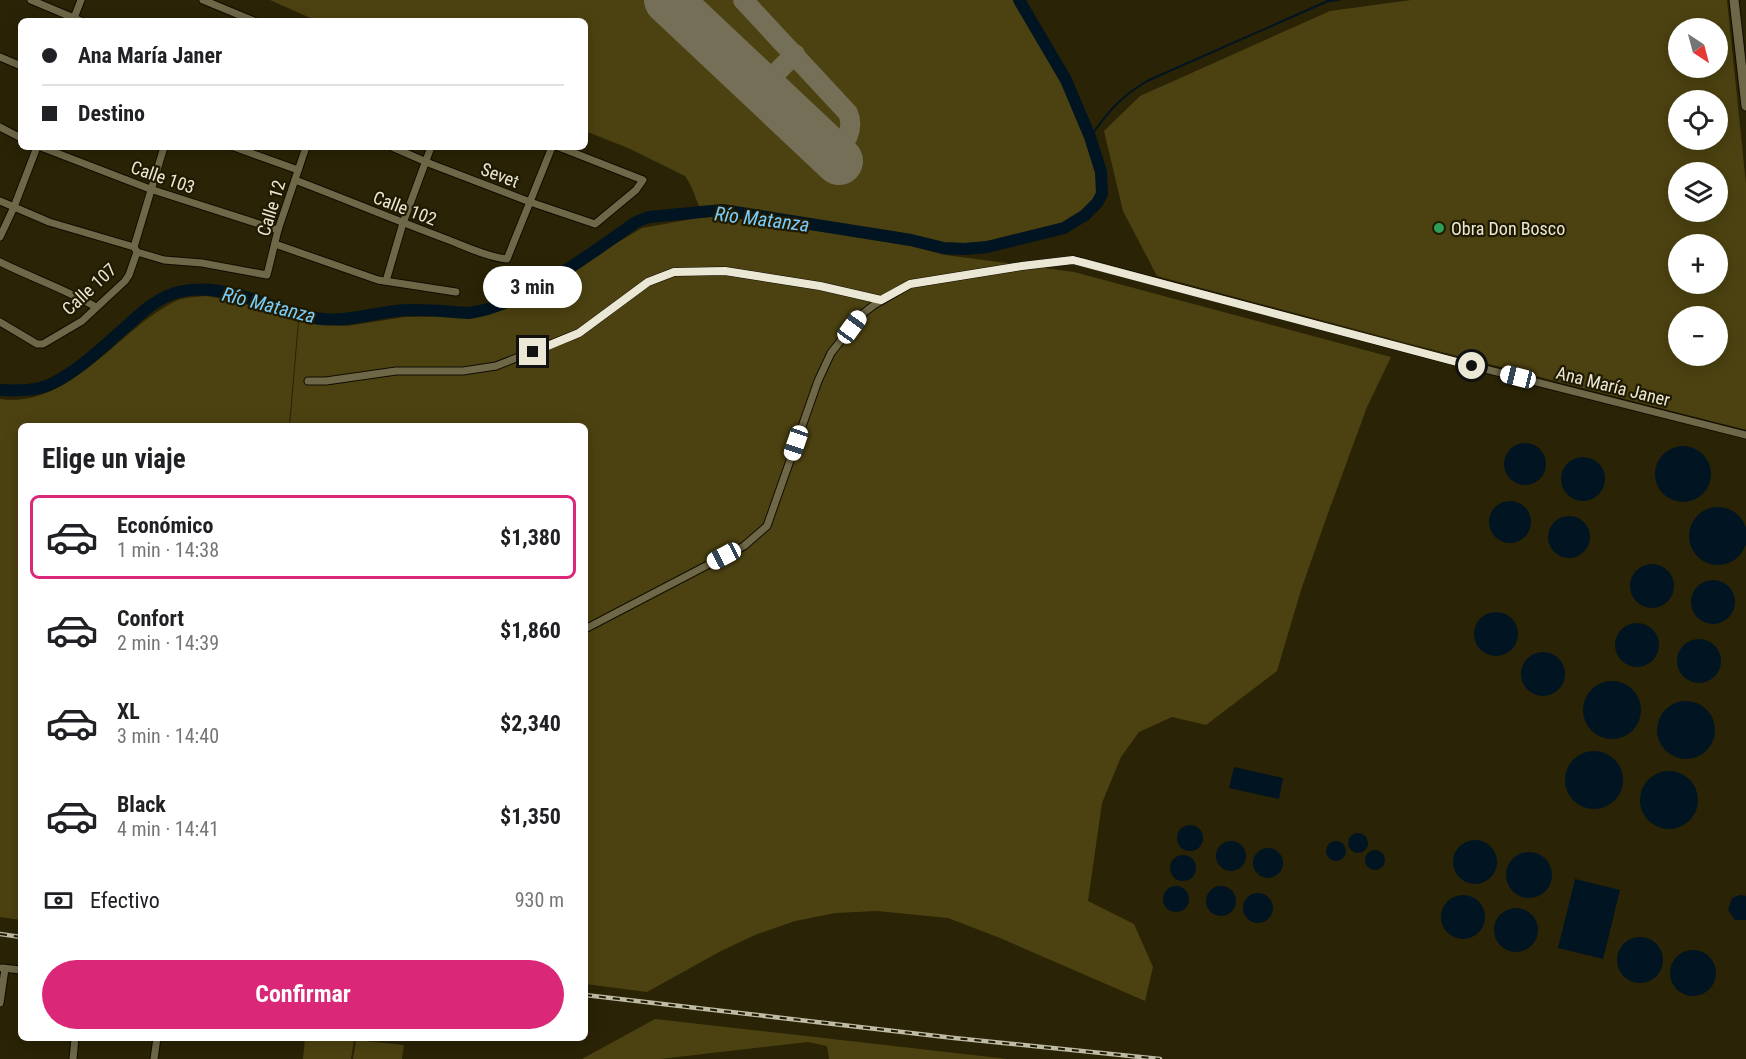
<!DOCTYPE html>
<html lang="es">
<head>
<meta charset="utf-8">
<style>
	body { margin:0; font-family:"Roboto Condensed",sans-serif; background:#f6f6f6; color:#202124; height:100vh; display:flex; flex-direction:column; font-size:22px; white-space:nowrap }
	* { box-sizing:border-box; margin:0 }
	p { font-size:20px; color:#757577 }
	.icon { flex:none; width:33px; height:33px; fill:none; stroke:currentColor; stroke-width:2; stroke-linecap:round; stroke-linejoin:round }
	.map { position:relative; flex:1; overflow:hidden }
	.panel { position:absolute; left:18px; top:423px; width:570px; height:618px; display:flex; flex-direction:column; background:#fff; border-radius:9px; box-shadow:0 3px 15px #0003 }
	.panel>* { flex:none }
	.guide { position:absolute; left:18px; top:18px; width:570px; height:132px; border-radius:9px; box-shadow:0 3px 15px #0003; display:grid; align-content:center; height:132px; padding:0 24px; background:#fff }
	.needle { width:39px; rotate:144deg }
	.controls { position:absolute; left:1668px; top:18px; display:grid; gap:12px }
	.controls a { display:grid; place-items:center; width:60px; height:60px; border-radius:50%; background:#fff; box-shadow:0 3px 15px #0003; font-size:30px }
	.end { position:absolute; width:27px; height:27px; margin:-14px; border:8px solid #eae7d5; background:#111; box-shadow:0 0 0 3px #111 }
	.from { border-radius:50% }
	.bubble { position:absolute; height:42px; border-radius:21px; background:#fff; box-shadow:0 3px 15px #0003; font-size:20px; font-weight:700; line-height:42px; text-align:center }
	.car { position:absolute; width:18px; height:36px; margin:-18px -9px; border-radius:8px; box-shadow:0 0 4px 2px #0007; background:linear-gradient(#fff 24%,#345 0 40%,#fff 0 76%,#345 0 86%,#fff 0) }
	.guide b { display:flex; align-items:center; gap:21px; height:57px; font-size:22px }
	.guide b+b { border-top:2px solid #e0e0e0 }
	.guide i { width:15px; height:15px; background:#202124 }
	ul { padding:0; list-style:none }
	li { display:flex; align-items:center; gap:18px; height:84px; margin:0 12px 9px; padding:0 12px; border:3px solid transparent; border-radius:9px }
	li div { flex:1 }
	li b { display:block; font-size:22px }
	li em { font-style:normal; font-weight:700 }
	li.selected { border-color:#db2777 }
	li>.icon { width:54px; height:54px; stroke-width:1.5 }
	h2 { padding:0 24px; font-size:27px; line-height:72px }
	.pay { display:flex; align-items:center; gap:15px; height:66px; padding:0 24px; font-size:22px }
	.pay p { margin-inline-start:auto }
	.button { display:flex; gap:12px; margin-top:auto; padding:12px 24px }
	.button a { flex:1; height:69px; border-radius:36px; background:#db2777; color:#fff; font-size:24px; font-weight:700; line-height:69px; text-align:center }
	.map>svg:first-child { display:block }
	.green { fill:#4c4211; fill-rule:evenodd }
	.water { fill:#001421 }
	.lines { fill:none; stroke-linecap:round; stroke-linejoin:round }
	.stream { stroke:#001421; stroke-width:2 }
	.river { stroke:#001421; stroke-width:12 }
	.taxiway { stroke:#746f56; stroke-width:20 }
	.runway { stroke:#746f56; stroke-width:48 }
	.street-casing { stroke:#110c00; stroke-width:9 }
	.secondary-casing { stroke:#110c00; stroke-width:11 }
	.street { stroke:#6f6848; stroke-width:7 }
	.secondary { stroke:#6f6848; stroke-width:9 }
	.rail-casing { stroke:#bfbba6; stroke-width:4.5 }
	.rail { stroke:#201a00; stroke-width:2; stroke-dasharray:7; stroke-linecap:butt }
	.route { stroke:#eae7d5; stroke-width:8 }
	.leisure-dot { fill:#2e9e5b; stroke:#201a00; stroke-width:2 }
	.labels { text-anchor:middle; dominant-baseline:central; stroke-width:4.5; stroke-linejoin:round; paint-order:stroke }
	.street-label { font-size:18px; fill:#eae7d5; stroke:#201a00 }
	.poi-label { font-size:18px; fill:#eae7d5; stroke:#201a00; text-anchor:start }
	.water-label { font-size:20px; font-style:italic; fill:#79cdfd; stroke:#201a00 }
</style>
</head>
<body>
<div class="map">
<svg width="1746" height="1059" viewBox="0 0 1746 1059">
	<rect width="100%" height="100%" fill="#2a2305"/>
	<g class="green">
		<path d="M 270,0 L 1019,0 C 1049,50 1078,97 1096,154 C 1100,167 1105,180 1102,194 C 1093,228 996,248 964,249 C 941,250 919,242 897,238 C 839,229 780,219 722,210 L 702,212 C 696,201 693,187 685,176 L 628,148 L 585,131 L 585,21 L 317,21 Z"/>
		<path d="M 1411,0 L 1727,0 L 1746,184 L 1746,430 L 1399,341 L 1157,276 L 1123,211 L 1104,131 L 1140,96 L 1330,11 ZM 1718,28 L 1718,68 L 1678,68 L 1678,28 ZM 1718,100 L 1718,140 L 1678,140 L 1678,100 ZM 1718,172 L 1718,212 L 1678,212 L 1678,172 ZM 1718,244 L 1718,284 L 1678,284 L 1678,244 ZM 1718,316 L 1718,356 L 1678,356 L 1678,316 Z"/>
		<polygon points="720,214 910,246 945,255 1074,272 1391,357 1367,407 1327,516 1301,590 1277,671 1206,725 1172,717 1139,732 1121,757 1102,803 1088,901 1134,924 1153,967 1145,1001 1000,938 948,918 877,911 836,913 795,921 755,935 721,951 647,992 585,984 585,426 290,426 299,321 313,324 347,326 405,317 477,316 528,295 642,228"/>
		<path d="M 206,296 L 239,302 L 298,321 L 289,426 L 21,426 L 21,920 L 0,917 L 0,399 C 70,409 118,330 174,302 C 183,297 196,297 206,296 Z"/>
		<polygon points="655,1019 1008,1059 829,1059 827,1046 808,1042 660,1059 582,1059"/>
		<polygon points="305,1038 354,1040 351,1059 303,1059"/>
		<polygon points="356,1040 404,1045 402,1059 353,1059"/>
	</g>
	<g class="water">
		<circle cx="1525" cy="464" r="21"/>
		<circle cx="1683" cy="474" r="28"/>
		<circle cx="1583" cy="479" r="22"/>
		<circle cx="1510" cy="522" r="21"/>
		<circle cx="1718" cy="536" r="29"/>
		<circle cx="1569" cy="537" r="21"/>
		<circle cx="1652" cy="586" r="22"/>
		<circle cx="1713" cy="602" r="22"/>
		<circle cx="1496" cy="634" r="22"/>
		<circle cx="1637" cy="645" r="22"/>
		<circle cx="1699" cy="661" r="22"/>
		<circle cx="1543" cy="674" r="22"/>
		<circle cx="1612" cy="710" r="29"/>
		<circle cx="1686" cy="730" r="29"/>
		<circle cx="1594" cy="780" r="29"/>
		<polygon points="1234,767 1283,778 1279,799 1229,788"/>
		<circle cx="1669" cy="800" r="29"/>
		<circle cx="1190" cy="838" r="13"/>
		<circle cx="1358" cy="843" r="10"/>
		<circle cx="1475" cy="862" r="22"/>
		<circle cx="1231" cy="856" r="15"/>
		<circle cx="1336" cy="851" r="10"/>
		<circle cx="1268" cy="863" r="15"/>
		<circle cx="1375" cy="860" r="10"/>
		<circle cx="1529" cy="875" r="23"/>
		<circle cx="1183" cy="868" r="13"/>
		<polygon points="1575,879 1620,890 1603,959 1558,948"/>
		<circle cx="1221" cy="901" r="15"/>
		<circle cx="1176" cy="899" r="13"/>
		<circle cx="1258" cy="908" r="15"/>
		<circle cx="1463" cy="917" r="22"/>
		<polygon points="1740,895 1746,896 1746,920 1735,920 1728,910 1732,898"/>
		<circle cx="1516" cy="930" r="22"/>
		<circle cx="1640" cy="960" r="23"/>
		<circle cx="1693" cy="973" r="23"/>
	</g>
	<g class="lines">
		<path class="stream" d="M 1090,137 C 1109,111 1119,98 1147,81 L 1328,1 L 1339,0"/>
		<path class="river" d="M 0,390 C 16,391 35,391 49,385 C 77,373 106,344 129,324 C 143,311 159,297 178,292 C 225,281 269,309 315,318 C 342,323 369,314 396,311 C 420,308 445,312 469,313 C 522,306 592,253 636,222 L 649,217 L 722,210 L 911,240 L 944,248 L 964,249 L 987,247 L 1064,228 L 1085,215 L 1097,203 L 1102,194 L 1101,172 L 1090,137 L 1066,80 L 1019,0"/>
		<g class="taxiway">
			<path d="M 743,0 L 848,113 C 855,130 845,143 834,156"/>
			<polyline points="761,88 795,54"/>
		</g>
		<polyline class="runway" points="668,0 839,161"/>
		<g class="street-casing">
			<g id="street">
				<polyline points="31,0 81,21"/>
				<polyline points="203,0 254,21"/>
				<polyline points="74,18 81,0"/>
				<polyline points="0,57 21,66"/>
				<polyline points="0,127 21,138"/>
				<polyline points="41,147 150,189 278,230"/>
				<polyline points="234,147 298,170"/>
				<polyline points="392,147 431,164 530,202 595,224 636,190 643,180 559,147"/>
				<path d="M 295,180 C 345,199 395,220 446,239 C 465,246 487,257 507,259 L 552,147"/>
				<polyline points="0,201 49,222 134,247 137,252"/>
				<polyline points="0,237 14,207 37,147"/>
				<polyline points="275,244 378,280 456,292"/>
				<polyline points="134,247 164,147"/>
				<path d="M 0,262 C 32,278 65,289 96,307"/>
				<polyline points="386,281 403,223 431,147"/>
				<polyline points="0,322 37,344 43,344 82,321 125,281 129,275 137,252 164,260 202,263 267,275 278,230 306,147"/>
				<polyline points="308,381 326,381 396,371 463,371 496,366 579,333 648,282 674,272 725,271 820,286 881,300"/>
				<polyline points="585,629 744,546 767,526 818,381 831,353 861,315 874,305 910,284 1022,266 1073,260 1083,262 1426,354 1746,435"/>
				<polyline points="2,968 21,970"/>
				<polyline points="0,1003 5,969"/>
				<polyline points="73,1059 75,1038"/>
				<polyline points="154,1059 157,1038"/>
			</g>
		</g>
		<g class="secondary-casing">
			<polyline id="secondary" points="1734,0 1746,106"/>
		</g>
		<use href="#street" class="street"/>
		<use href="#secondary" class="secondary"/>
		<g class="rail-casing">
			<g id="rail">
				<polyline points="0,934 21,937"/>
				<polyline points="585,995 954,1038 1160,1059"/>
			</g>
		</g>
		<use href="#rail" class="rail"/>
	</g>
	<g class="lines">
		<polyline class="route" points="533,352 579,333 648,282 674,272 725,271 820,286 881,300 910,284 1022,266 1073,260 1472,366"/>
	</g>
	<circle class="leisure-dot" cx="1439" cy="228" r="6"/>
	<g class="labels">
		<g class="street-label">
			<text transform="translate(500 175) rotate(21)">Sevet</text>
			<text transform="translate(163 177) rotate(19)">Calle 103</text>
			<text transform="translate(271 208) rotate(-73)">Calle 12</text>
			<text transform="translate(405 208) rotate(21)">Calle 102</text>
			<text transform="translate(89 289) rotate(-43)">Calle 107</text>
			<text transform="translate(1613 386) rotate(14)">Ana María Janer</text>
		</g>
		<g class="poi-label">
			<text x="1451" y="228">Obra Don Bosco</text>
		</g>
		<g class="water-label">
			<text transform="translate(762 219) rotate(7)">Río Matanza</text>
			<text transform="translate(269 305) rotate(14)">Río Matanza</text>
		</g>
	</g>
</svg>
<div class="controls">
<a><svg class="needle" viewBox="-14 -14 28 28"><path d="M0-13l5 13h-10z" fill="#e53935"/><path d="M0 13l5-13h-10z" fill="#757577"/></svg></a>
<a><svg class="icon" aria-label="locate" viewBox="0 0 24 24"><circle cx="12" cy="12" r="6"/><path d="M12 2v4M12 18v4M2 12h4M18 12h4"/></svg></a>
<a><svg class="icon" aria-label="layers" viewBox="0 0 24 24"><path d="M12 4l9 5-9 5-9-5zM3 14l9 5 9-5"/></svg></a>
<a>+</a>
<a>−</a>
</div>
<i class="end from" style="left:1472px;top:366px"></i>
<i class="end" style="left:533px;top:352px"></i>
<div class="bubble" style="left:483px;top:266px;width:99px">3 min</div>
<i class="car" style="left:852px;top:327px;rotate:36deg"></i>
<i class="car" style="left:1518px;top:377px;rotate:284deg"></i>
<i class="car" style="left:796px;top:443px;rotate:199deg"></i>
<i class="car" style="left:724px;top:556px;rotate:242deg"></i>
<div class="guide">
<b><i class="from"></i>Ana María Janer</b>
<b><i></i>Destino</b>
</div>
<section class="panel">
<h2>Elige un viaje</h2>
<ul>
<li class="selected"><svg class="icon" aria-label="car" viewBox="0 0 24 24"><path d="M5 17H2v-5l4-1 3-4h7l3 4 3 1v5h-3M9 17h6M6 11h13"/><circle cx="7" cy="17" r="2"/><circle cx="17" cy="17" r="2"/></svg><div><b>Económico</b><p>1 min · 14:38</p></div><em>$1,380</em></li>
<li><svg class="icon" aria-label="car" viewBox="0 0 24 24"><path d="M5 17H2v-5l4-1 3-4h7l3 4 3 1v5h-3M9 17h6M6 11h13"/><circle cx="7" cy="17" r="2"/><circle cx="17" cy="17" r="2"/></svg><div><b>Confort</b><p>2 min · 14:39</p></div><em>$1,860</em></li>
<li><svg class="icon" aria-label="car" viewBox="0 0 24 24"><path d="M5 17H2v-5l4-1 3-4h7l3 4 3 1v5h-3M9 17h6M6 11h13"/><circle cx="7" cy="17" r="2"/><circle cx="17" cy="17" r="2"/></svg><div><b>XL</b><p>3 min · 14:40</p></div><em>$2,340</em></li>
<li><svg class="icon" aria-label="car" viewBox="0 0 24 24"><path d="M5 17H2v-5l4-1 3-4h7l3 4 3 1v5h-3M9 17h6M6 11h13"/><circle cx="7" cy="17" r="2"/><circle cx="17" cy="17" r="2"/></svg><div><b>Black</b><p>4 min · 14:41</p></div><em>$1,350</em></li>
</ul>
<div class="pay"><svg class="icon" aria-label="cash" viewBox="0 0 24 24"><path d="M3 7h18v10H3z"/><circle cx="12" cy="12" r="2"/></svg>Efectivo<p>930 m</p></div>
<div class="button"><a>Confirmar</a></div>
</section>
</div>
</body>
</html>
